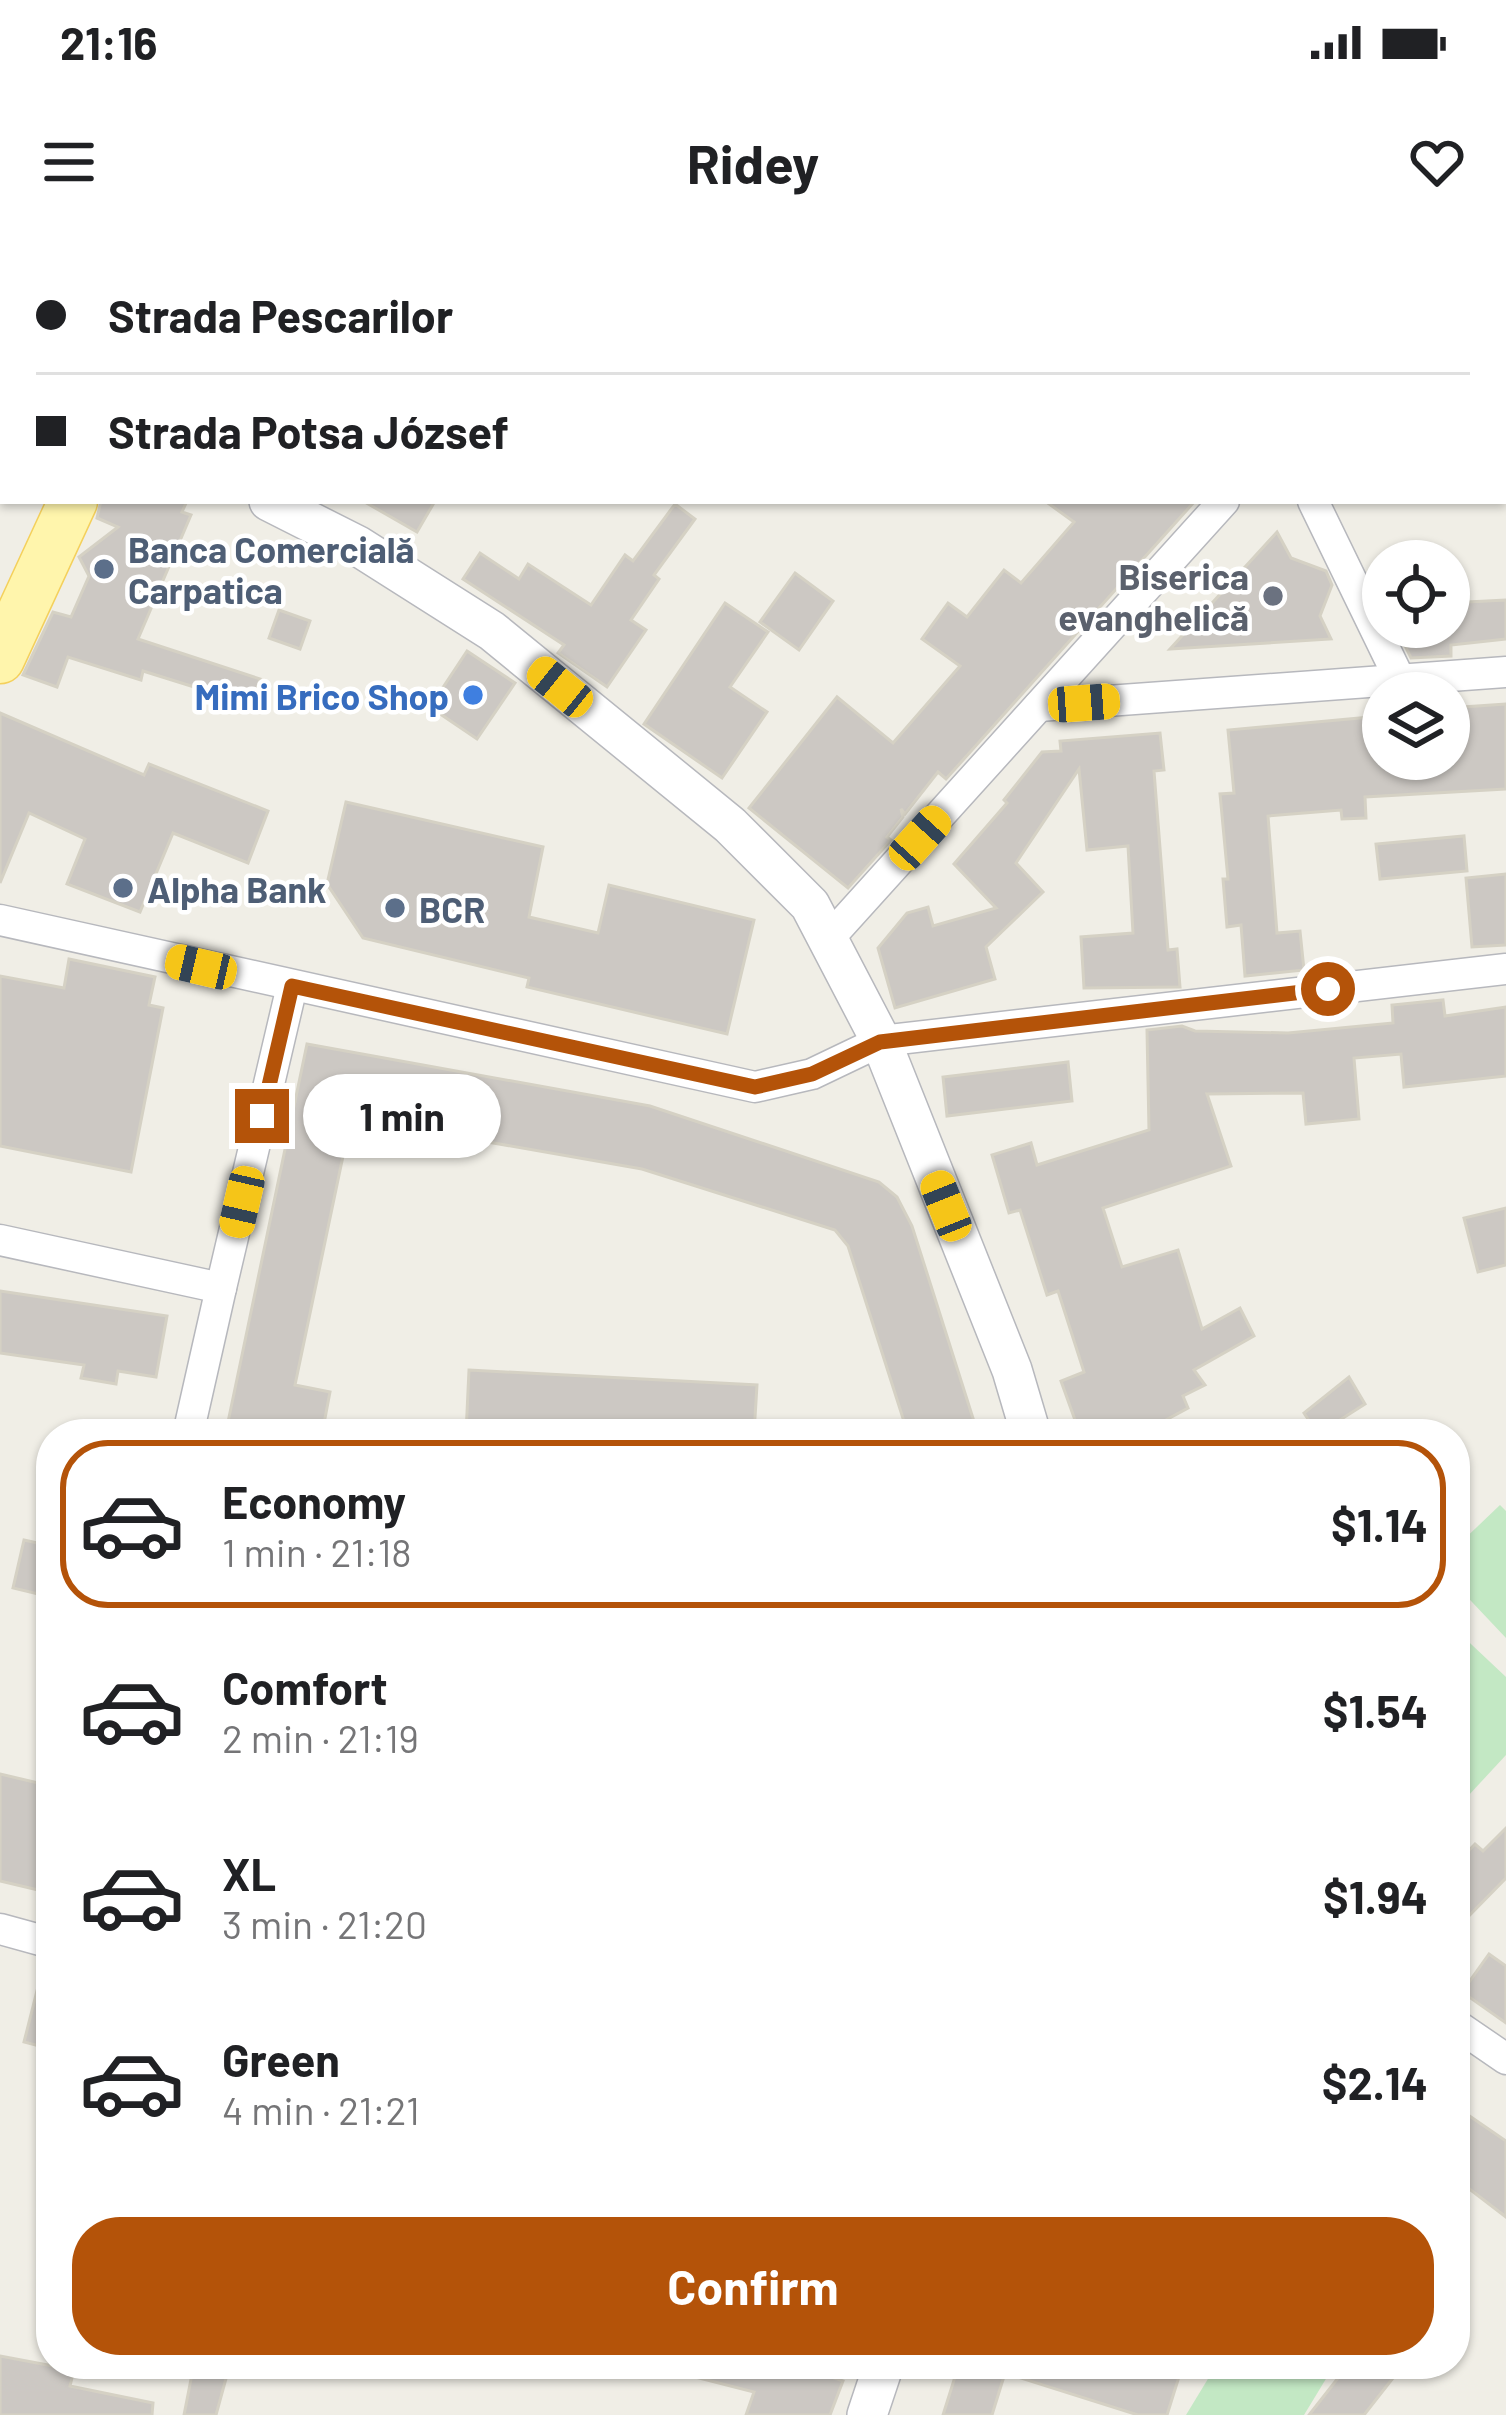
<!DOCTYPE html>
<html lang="en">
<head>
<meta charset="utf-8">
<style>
	body { margin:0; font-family:Barlow,sans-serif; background:#f2f2f2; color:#202124; height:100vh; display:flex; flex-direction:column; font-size:45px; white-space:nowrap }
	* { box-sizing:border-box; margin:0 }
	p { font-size:39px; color:#757577 }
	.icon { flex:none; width:66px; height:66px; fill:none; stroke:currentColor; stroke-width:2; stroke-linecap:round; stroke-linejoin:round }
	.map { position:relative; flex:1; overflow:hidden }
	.sheet { position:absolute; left:36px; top:1179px; width:1434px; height:960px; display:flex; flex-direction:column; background:#fff; border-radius:48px; box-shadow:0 3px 9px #0004 }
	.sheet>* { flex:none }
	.top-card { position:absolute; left:0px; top:0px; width:1506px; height:264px; box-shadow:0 3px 9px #0004; display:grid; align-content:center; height:264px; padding:0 36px; background:#fff }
	.controls { position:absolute; left:1362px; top:300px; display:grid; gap:24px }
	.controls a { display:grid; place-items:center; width:108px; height:108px; border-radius:50%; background:#fff; box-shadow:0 3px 9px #0004; font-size:60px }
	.end { position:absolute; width:54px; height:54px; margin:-27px; border:15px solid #b45309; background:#fff; box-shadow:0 0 0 6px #fff }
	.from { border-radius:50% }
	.bubble { position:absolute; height:84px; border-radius:42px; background:#fff; box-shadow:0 3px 9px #0004; font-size:39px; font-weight:700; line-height:84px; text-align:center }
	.car { position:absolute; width:36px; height:72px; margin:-36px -18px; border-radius:15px; box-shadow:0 0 9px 3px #0007; background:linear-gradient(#f5c518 24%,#345 0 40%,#f5c518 0 76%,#345 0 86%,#f5c518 0) }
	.top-card b { display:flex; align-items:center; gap:42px; height:114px; font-size:45px }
	.top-card b+b { border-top:3px solid #e0e0e0 }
	.top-card i { width:30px; height:30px; background:#202124 }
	ul { padding:21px 0 0; list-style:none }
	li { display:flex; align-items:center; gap:36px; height:168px; margin:0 24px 18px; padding:0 12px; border:6px solid transparent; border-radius:48px }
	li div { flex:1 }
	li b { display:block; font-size:45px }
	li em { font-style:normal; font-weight:700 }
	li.active { border-color:#b45309 }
	li>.icon { width:108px; height:108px; stroke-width:1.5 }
	.action { display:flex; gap:24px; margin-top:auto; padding:24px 36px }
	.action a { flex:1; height:138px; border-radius:48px; background:#b45309; color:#fff; font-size:48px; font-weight:700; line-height:138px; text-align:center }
	.status { display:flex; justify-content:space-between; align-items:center; height:84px; padding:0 60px; background:#fff; direction:ltr }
	.status svg { height:33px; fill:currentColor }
	header { display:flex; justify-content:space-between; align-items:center; height:156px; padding:0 36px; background:#fff; font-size:54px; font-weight:700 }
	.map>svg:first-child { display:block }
	.green { fill:#c3e8c4 }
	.building { fill:#ccc8c3; stroke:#d5d1c4; stroke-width:3 }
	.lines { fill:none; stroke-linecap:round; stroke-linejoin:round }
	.minor-casing { stroke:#b7b8bd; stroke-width:33 }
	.tertiary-casing { stroke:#b7b8bd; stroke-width:42 }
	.primary-casing { stroke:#f4d05c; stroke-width:51 }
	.minor { stroke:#fff; stroke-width:30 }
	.tertiary { stroke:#fff; stroke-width:39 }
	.primary { stroke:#fff5ac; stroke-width:48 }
	.route { stroke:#b45309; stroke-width:15 }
	.service-dot { fill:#5c6f8a; stroke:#fff; stroke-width:4.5 }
	.worship-dot { fill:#6b7280; stroke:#fff; stroke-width:4.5 }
	.shop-dot { fill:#3f7fe0; stroke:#fff; stroke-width:4.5 }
	.labels { text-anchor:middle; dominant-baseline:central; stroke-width:9; stroke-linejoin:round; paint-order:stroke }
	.service-label { font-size:36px; font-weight:bold; fill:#4e5e75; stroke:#fff; text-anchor:start }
	.worship-label { font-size:36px; font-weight:bold; fill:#5b616d; stroke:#fff; text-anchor:end }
	.shop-label { font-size:36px; font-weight:bold; fill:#366cbe; stroke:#fff; text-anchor:end }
</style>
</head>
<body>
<div class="status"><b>21:16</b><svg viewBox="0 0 49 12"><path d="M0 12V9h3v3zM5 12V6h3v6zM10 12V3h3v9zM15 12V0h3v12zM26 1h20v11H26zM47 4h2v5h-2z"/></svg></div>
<header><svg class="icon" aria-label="menu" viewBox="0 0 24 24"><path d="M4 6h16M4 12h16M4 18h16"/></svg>Ridey<svg class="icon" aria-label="heart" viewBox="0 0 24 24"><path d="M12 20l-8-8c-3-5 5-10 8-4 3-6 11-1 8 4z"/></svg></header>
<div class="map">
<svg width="1506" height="2175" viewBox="0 0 1506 2175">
	<rect width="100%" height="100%" fill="#f0eee6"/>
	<g class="green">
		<polygon points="1500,1265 1506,1271 1506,1398 1455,1344 1455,1308"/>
		<polygon points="1455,1389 1506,1437 1506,1515 1455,1570"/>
		<polygon points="1217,2124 1335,2124 1304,2175 1186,2175"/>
	</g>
	<g class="building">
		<polygon points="101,261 187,261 182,272 191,275 138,399 260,439 252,465 143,431 141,440 68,417 57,447 23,435 53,372 71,377 89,336 79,317 118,287 97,278"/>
		<polygon points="363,261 435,261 417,292"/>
		<polygon points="1045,261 1195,261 946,539 938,532 905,574 901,569 903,577 887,597 891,600 848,648 749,568 837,457 893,503 960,426 922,399 948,363 967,377 1004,330 1021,343 1074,282"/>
		<polygon points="675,264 695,279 654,335 659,339 631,380 646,390 607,447 558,413 564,405 463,339 480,313 519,339 528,324 591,365 625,315 633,321"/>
		<polygon points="1277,292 1291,318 1326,331 1332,345 1320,376 1331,399 1170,409"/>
		<polygon points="795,333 833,361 799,410 760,382"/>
		<polygon points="1506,360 1506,399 1451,405 1451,416 1411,418 1396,387 1449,387 1449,363"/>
		<polygon points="725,363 768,392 730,447 767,472 722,538 644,484"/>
		<polygon points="279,370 310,381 300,409 269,398"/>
		<polygon points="467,411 515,443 477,499 430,467"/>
		<polygon points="1506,464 1506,549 1365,557 1366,578 1342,579 1341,570 1268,576 1277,693 1300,691 1304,730 1245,736 1241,685 1227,687 1223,639 1228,639 1220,554 1234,553 1228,490 1382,476 1383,519 1452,519 1449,468"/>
		<polygon points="0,473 144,535 149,524 268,571 248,623 173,593 140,672 67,644 85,599 29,573 0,643"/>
		<polygon points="1160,493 1164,530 1154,531 1168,710 1177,709 1180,747 1084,748 1081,697 1133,693 1128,606 1087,610 1079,529 1016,623 1043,652 986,707 995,739 895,768 878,708 907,673 928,667 933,686 996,668 954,624 1007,563 1004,560 1042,512 1061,511 1060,501"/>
		<polygon points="346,562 543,607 529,677 598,693 609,645 754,680 727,794 527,747 529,738 363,698 327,644"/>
		<polygon points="1464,596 1467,631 1380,639 1376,604"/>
		<polygon points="1506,634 1506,705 1472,707 1466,638"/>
		<polygon points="69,719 155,737 149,765 163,768 131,932 0,906 0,736 64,748"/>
		<polygon points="1443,760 1445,776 1506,767 1506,836 1404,847 1401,814 1354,818 1359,879 1306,884 1303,853 1207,854 1231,926 1103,968 1122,1027 1178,1010 1202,1089 1240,1068 1254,1096 1194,1130 1205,1145 1183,1156 1188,1168 1166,1180 1172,1194 1080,1194 1061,1141 1084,1132 1058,1051 1047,1055 1020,970 1009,973 992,915 1031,903 1037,925 1149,890 1147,790 1182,786 1195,791 1288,793 1393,783 1392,765"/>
		<polygon points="307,804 650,866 879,942 897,957 912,986 978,1194 908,1194 848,1006 835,990 642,929 351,878 295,1145 330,1152 322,1194 248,1194 249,1186 228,1182"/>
		<polygon points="1068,822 1072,861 947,876 943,837"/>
		<polygon points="1506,968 1506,1025 1478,1032 1464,978"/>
		<polygon points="0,1051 167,1076 156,1137 118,1131 116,1144 81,1138 84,1125 0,1113"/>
		<polygon points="469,1130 757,1145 754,1194 466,1194"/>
		<polygon points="1349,1137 1365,1164 1318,1194 1304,1173"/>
		<polygon points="24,1300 51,1306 51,1357 13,1348"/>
		<polygon points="0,1534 51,1546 51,1653 0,1641"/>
		<polygon points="1506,1588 1506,1638 1455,1690 1455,1625 1475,1604 1483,1611"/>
		<polygon points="1489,1714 1506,1726 1506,1783 1462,1752"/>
		<polygon points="42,1731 51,1732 51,1809 24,1802"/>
		<polygon points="1455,1866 1506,1901 1506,1977 1455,1938"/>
		<polygon points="0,2116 74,2130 70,2146 153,2163 152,2175 0,2175"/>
		<polygon points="194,2124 230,2124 216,2175 184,2175"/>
		<polygon points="681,2124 826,2124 823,2134 843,2141 830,2175 746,2175 754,2152 680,2133"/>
		<polygon points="959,2124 1183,2124 1167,2175 1138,2175 1005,2133 992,2175 943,2175"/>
		<polygon points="1349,2124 1404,2124 1364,2175 1309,2175"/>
	</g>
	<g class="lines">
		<g class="minor-casing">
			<g id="minor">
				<polyline points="1444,3 1447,0"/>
				<polyline points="0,147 3,148"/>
				<polyline points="1313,261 1400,440"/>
				<polyline points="1039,466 1506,432"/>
				<polyline points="0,680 755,847 812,834 881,801 1506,729"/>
				<polyline points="830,697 1224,261"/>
				<polyline points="0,1000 221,1048 292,746"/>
				<polyline points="188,1194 221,1048"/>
				<polyline points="0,1689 51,1703"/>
				<polyline points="1455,1784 1506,1819"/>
			</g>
		</g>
		<g class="tertiary-casing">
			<g id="tertiary">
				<polyline points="269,261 358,306 492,391 730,585 810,665 881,801 1012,1130 1031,1194"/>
				<polyline points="867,2175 884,2124"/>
			</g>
		</g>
		<g class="primary-casing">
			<g id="primary">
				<polyline points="199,3 201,0"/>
				<polyline points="0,419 73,261"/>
			</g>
		</g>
		<use href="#minor" class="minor"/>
		<use href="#tertiary" class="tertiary"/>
		<use href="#primary" class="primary"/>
	</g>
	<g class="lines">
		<polyline class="route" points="262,876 292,746 755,847 812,834 880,802 1328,749"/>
	</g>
	<g class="service-dot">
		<circle cx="104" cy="329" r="12"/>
		<circle cx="123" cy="648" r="12"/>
		<circle cx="395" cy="668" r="12"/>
	</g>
	<circle class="worship-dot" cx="1273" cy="356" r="12"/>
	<circle class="shop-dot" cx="473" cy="455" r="12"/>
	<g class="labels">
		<g class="service-label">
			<text x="128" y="308">Banca Comercială<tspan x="128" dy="41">Carpatica</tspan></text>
			<text x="147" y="648">Alpha Bank</text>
			<text x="419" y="668">BCR</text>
		</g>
		<g class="worship-label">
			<text x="1249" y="335">Biserica<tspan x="1249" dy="41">evanghelică</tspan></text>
		</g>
		<g class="shop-label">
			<text x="449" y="455">Mimi Brico Shop</text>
		</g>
	</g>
</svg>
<div class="controls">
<a><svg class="icon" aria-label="locate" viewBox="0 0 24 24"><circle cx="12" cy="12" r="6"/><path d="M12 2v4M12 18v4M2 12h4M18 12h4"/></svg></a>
<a><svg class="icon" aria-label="layers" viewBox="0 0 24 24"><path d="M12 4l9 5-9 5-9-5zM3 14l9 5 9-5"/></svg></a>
</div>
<i class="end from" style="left:1328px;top:749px"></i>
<i class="end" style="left:262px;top:876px"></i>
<div class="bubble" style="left:303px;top:834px;width:198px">1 min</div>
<i class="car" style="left:560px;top:447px;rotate:309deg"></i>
<i class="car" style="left:1084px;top:463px;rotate:86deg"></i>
<i class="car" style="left:920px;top:598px;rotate:42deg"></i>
<i class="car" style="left:201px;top:727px;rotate:283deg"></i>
<i class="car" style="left:242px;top:962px;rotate:193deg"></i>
<i class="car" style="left:946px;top:966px;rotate:338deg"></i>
<div class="top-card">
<b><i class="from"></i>Strada Pescarilor</b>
<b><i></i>Strada Potsa József</b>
</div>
<section class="sheet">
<ul>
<li class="active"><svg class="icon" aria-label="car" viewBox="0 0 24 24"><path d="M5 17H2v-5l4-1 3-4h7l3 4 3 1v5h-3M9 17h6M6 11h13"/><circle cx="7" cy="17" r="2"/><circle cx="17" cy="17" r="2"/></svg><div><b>Economy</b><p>1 min · 21:18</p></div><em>$1.14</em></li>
<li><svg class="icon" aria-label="car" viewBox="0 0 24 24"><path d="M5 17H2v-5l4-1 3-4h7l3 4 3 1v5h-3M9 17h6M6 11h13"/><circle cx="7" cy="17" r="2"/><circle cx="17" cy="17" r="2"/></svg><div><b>Comfort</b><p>2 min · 21:19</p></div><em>$1.54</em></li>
<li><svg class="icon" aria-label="car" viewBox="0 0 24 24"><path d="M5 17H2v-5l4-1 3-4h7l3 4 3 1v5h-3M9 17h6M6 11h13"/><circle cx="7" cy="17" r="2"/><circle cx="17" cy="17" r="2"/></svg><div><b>XL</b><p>3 min · 21:20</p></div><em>$1.94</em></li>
<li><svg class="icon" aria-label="car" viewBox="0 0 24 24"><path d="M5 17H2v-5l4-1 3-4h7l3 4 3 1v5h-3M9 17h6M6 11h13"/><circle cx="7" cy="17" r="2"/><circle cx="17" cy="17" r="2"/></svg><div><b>Green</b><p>4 min · 21:21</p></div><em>$2.14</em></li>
</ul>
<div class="action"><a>Confirm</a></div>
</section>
</div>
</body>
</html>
